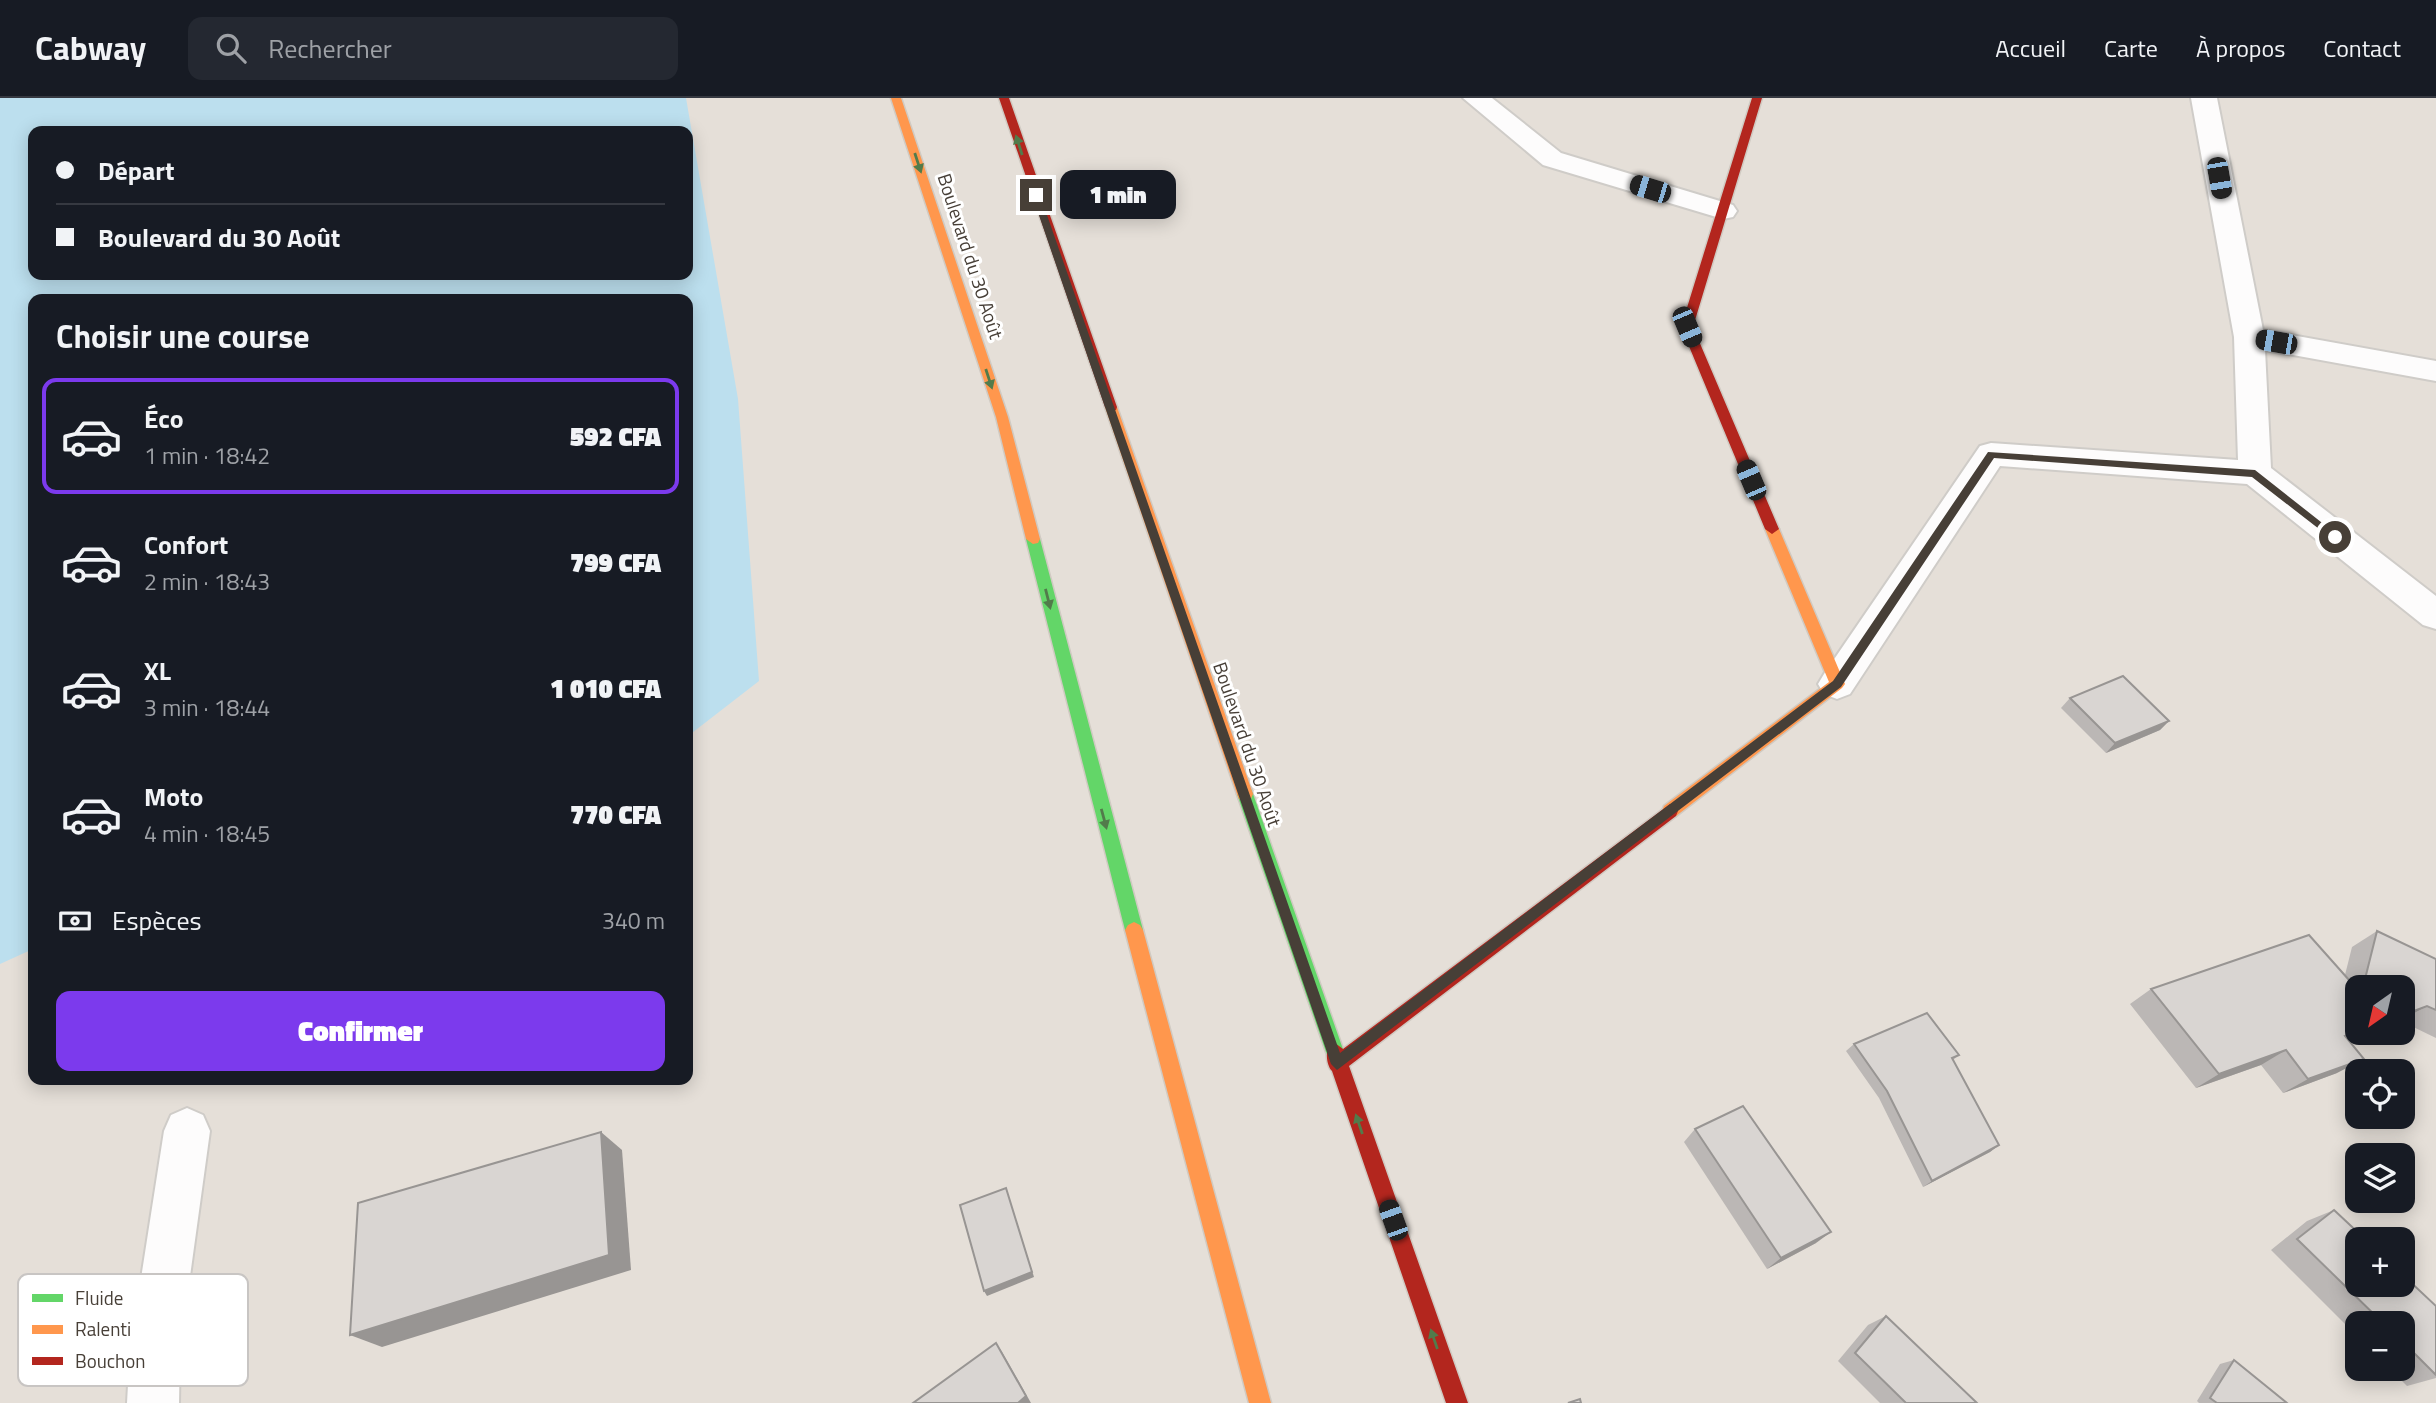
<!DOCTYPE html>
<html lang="fr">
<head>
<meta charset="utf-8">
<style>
	body { margin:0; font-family:"Titillium Web",sans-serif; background:#242831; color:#f1f3f6; height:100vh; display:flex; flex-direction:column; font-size:26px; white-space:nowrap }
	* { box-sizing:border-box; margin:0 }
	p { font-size:23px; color:#9ea1a6 }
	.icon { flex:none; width:38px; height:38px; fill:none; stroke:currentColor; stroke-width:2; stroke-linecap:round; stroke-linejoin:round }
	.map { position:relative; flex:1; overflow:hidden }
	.drawer { position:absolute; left:28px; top:196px; width:665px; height:791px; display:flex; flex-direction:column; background:#171b24; border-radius:14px; box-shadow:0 4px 18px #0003 }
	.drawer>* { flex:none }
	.banner { position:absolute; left:28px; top:28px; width:665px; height:154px; border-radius:14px; box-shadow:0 4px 18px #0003; display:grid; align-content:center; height:154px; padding:0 28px; background:#171b24 }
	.needle { width:46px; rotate:214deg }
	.controls { position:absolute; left:2345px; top:877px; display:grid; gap:14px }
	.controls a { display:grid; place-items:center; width:70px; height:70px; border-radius:14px; background:#171b24; box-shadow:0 4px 18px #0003; font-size:35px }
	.end { position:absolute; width:32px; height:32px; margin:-16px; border:9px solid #473f37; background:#fff; box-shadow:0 0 0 4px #fff }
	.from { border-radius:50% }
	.bubble { position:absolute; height:49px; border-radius:14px; background:#171b24; box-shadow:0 4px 18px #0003; font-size:23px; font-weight:800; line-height:49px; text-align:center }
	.car { position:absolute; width:21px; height:42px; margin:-21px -10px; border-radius:9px; box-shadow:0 0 5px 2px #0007; background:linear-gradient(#222 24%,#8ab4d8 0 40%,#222 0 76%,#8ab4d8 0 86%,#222 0) }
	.banner b { display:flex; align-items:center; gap:24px; height:66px; font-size:26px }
	.banner b+b { border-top:2px solid #363941 }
	.banner i { width:18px; height:18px; background:#f1f3f6 }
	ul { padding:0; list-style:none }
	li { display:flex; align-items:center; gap:21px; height:116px; margin:0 14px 10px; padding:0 14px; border:4px solid transparent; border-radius:14px }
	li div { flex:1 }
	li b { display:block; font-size:26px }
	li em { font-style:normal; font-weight:800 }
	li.selected { border-color:#7c3aed }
	li>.icon { width:63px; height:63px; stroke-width:1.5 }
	h2 { padding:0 28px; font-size:32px; line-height:84px }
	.pay { display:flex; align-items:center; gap:18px; height:77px; padding:0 28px; font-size:26px }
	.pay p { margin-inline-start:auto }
	.primary-button { display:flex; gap:14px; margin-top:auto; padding:14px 28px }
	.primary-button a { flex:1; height:80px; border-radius:14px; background:#7c3aed; color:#fff; font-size:28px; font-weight:800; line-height:80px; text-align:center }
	header { display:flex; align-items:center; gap:42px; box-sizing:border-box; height:98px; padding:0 35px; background:#171b24; border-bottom:2px solid #363941 }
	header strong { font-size:33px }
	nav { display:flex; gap:38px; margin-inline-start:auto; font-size:24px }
	.search { width:490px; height:63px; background:#242831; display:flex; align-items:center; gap:18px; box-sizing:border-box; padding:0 24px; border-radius:14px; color:#9ea1a6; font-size:26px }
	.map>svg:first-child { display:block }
	.residential { fill:#e5dfd8; fill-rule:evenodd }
	.water { fill:#bcdfee; fill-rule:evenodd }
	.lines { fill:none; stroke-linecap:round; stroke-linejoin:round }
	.street-casing { stroke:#cfccc8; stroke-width:4 }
	.fast-casing { stroke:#d0cac2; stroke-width:3 }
	.slow-casing { stroke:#d0cac2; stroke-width:3 }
	.jam-casing { stroke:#d0cac2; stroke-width:3 }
	.street { fill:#fdfcfc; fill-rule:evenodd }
	.fast { fill:#63d668; fill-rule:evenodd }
	.slow { fill:#ff974d; fill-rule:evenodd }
	.jam { fill:#b3261e; fill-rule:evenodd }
	.wall { fill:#bbb7b5 }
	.shaded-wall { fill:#989593 }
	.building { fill:#d9d5d2; stroke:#989593; stroke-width:2 }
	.oneway { fill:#527b4b }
	.route { fill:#473f37 }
	.labels { text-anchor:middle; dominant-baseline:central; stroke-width:6; stroke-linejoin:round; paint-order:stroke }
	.street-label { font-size:19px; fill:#473f37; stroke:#fff }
	.key { fill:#fff; stroke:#c8c5c3; stroke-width:2 }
	.key-label { font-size:19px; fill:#473f37 }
</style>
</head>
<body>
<header>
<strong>Cabway</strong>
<div class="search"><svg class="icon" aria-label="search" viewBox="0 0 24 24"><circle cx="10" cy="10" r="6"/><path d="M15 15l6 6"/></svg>Rechercher</div>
<nav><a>Accueil</a><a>Carte</a><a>À propos</a><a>Contact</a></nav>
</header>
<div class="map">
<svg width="2436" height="1305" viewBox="0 0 2436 1305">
	<rect width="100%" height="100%" fill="#f1eeeb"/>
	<path class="residential" d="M 0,0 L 2436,0 L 2436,1305 L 0,1305 ZM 33,33 L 688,33 L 688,177 L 33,177 ZM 33,201 L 688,201 L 688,982 L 33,982 ZM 2357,889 L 2403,889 L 2403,934 L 2357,934 ZM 2357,973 L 2403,973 L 2403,1018 L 2357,1018 ZM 2357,1057 L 2403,1057 L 2403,1102 L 2357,1102 ZM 2357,1141 L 2403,1141 L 2403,1186 L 2357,1186 ZM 2357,1225 L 2403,1225 L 2403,1270 L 2357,1270 Z"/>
	<path class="water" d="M 0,0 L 686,0 L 738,301 L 759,583 L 688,638 L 688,201 L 33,201 L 33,851 L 0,866 ZM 33,33 L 688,33 L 688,177 L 33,177 Z"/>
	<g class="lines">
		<g class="street-casing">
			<g id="street">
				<polygon points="1463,0 1492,0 1561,55 1733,107 1737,113 1733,119 1723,121 1543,67"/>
				<polygon points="2191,0 2217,0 2263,232 2436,263 2436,283 2265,252 2271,370 2436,498 2436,531 2423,527 2247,386 2000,368 1850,596 1837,601 1824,596 1818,586 1824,576 1980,348 1991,345 2238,362 2234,239"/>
				<polygon points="187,1010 203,1017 210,1033 180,1251 179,1305 127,1305 130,1251 164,1033 171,1017"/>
			</g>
		</g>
		<g class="fast-casing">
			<g id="fast">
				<polygon points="1033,436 1040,441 1143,832 1140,837 1134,840 1128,837 1125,832 1026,441"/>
				<polygon points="1245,689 1251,691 1253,696 1344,954 1341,960 1335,963 1329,960 1326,954 1237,696 1239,691"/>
			</g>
		</g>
		<g class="slow-casing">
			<g id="slow">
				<polygon points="891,0 901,0 1008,319 1040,441 1038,445 1033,446 1026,441 996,319"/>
				<polygon points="1111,305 1117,309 1253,696 1251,701 1245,703 1239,701 1237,696 1105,309"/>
				<polygon points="1772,426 1779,431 1845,586 1842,590 1676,718 1670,720 1664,718 1662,713 1664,708 1829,584 1765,431"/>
				<polygon points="1134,824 1140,827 1143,832 1271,1305 1249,1305 1125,832 1128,827"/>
			</g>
		</g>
		<g class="jam-casing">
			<g id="jam">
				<polygon points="999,0 1009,0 1117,309 1116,312 1111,313 1105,309"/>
				<polygon points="1752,0 1762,0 1693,229 1779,431 1772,436 1765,431 1681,229"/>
				<path d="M 1670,706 L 1676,708 L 1678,713 L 1676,718 L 1349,968 L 1468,1305 L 1446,1305 L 1332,973 C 1327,968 1325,955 1329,948 L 1335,945 L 1343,951 Z"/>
			</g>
		</g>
		<use href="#street" class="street"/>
		<use href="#fast" class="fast"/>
		<use href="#slow" class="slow"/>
		<use href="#jam" class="jam"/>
	</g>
	<g class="wall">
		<polygon points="2070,600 2169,623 2160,632 2106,655 2061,610"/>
		<polygon points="2377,833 2436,861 2436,940 2403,924 2403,889 2357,889 2357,934 2368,934 2348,942 2337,975 2283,995 2261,967 2196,990 2130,906 2151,891 2345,877 2352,849"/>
		<polygon points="1854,946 1959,957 1953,962 1999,1047 1990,1054 1923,1089 1879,1000 1846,953"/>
		<polygon points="1695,1031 1816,1145 1767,1171 1684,1044"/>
		<polygon points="2334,1112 2436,1208 2436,1280 2407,1288 2389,1270 2403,1270 2403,1225 2357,1225 2357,1238 2271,1152 2307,1123"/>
		<polygon points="1886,1218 1977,1305 1880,1305 1838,1263 1868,1227"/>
		<polygon points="2234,1262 2287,1305 2199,1305 2197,1303 2220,1266"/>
	</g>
	<g class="shaded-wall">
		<polygon points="2169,623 2160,632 2106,655 2115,645"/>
		<polygon points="2427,908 2403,921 2403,917"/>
		<polygon points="2357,933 2357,934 2368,934 2319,953 2345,938"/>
		<polygon points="2286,952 2261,967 2196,990 2219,976"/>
		<polygon points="2364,961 2337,975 2283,995 2308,981"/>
		<polygon points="601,1034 622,1052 631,1172 382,1249 350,1237"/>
		<polygon points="1999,1047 1990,1054 1923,1089 1932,1083"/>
		<polygon points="1006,1090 1034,1179 987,1198 984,1193"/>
		<polygon points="1831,1134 1816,1145 1767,1171 1781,1160"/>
		<polygon points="996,1245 1002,1254 1031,1305 1018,1305"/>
	</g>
	<g class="building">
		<polygon points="2123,578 2169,623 2115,645 2070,600"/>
		<polygon points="2377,833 2436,861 2436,912 2427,908 2403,917 2403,889 2363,889"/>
		<polygon points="2309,837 2357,891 2357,933 2345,938 2364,961 2308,981 2286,952 2219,976 2151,891"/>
		<polygon points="1927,915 1959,957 1952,960 1999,1047 1932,1083 1887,993 1854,946"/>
		<polygon points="1743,1008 1831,1134 1781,1160 1695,1031"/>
		<polygon points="601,1034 609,1157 350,1237 358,1105"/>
		<polygon points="1006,1090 1032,1174 984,1193 960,1107"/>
		<polygon points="2334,1112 2365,1141 2357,1141 2357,1186 2403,1186 2403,1177 2436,1208 2436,1277 2403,1244 2403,1225 2383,1225 2297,1141"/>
		<polygon points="1886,1218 1977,1305 1906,1305 1855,1255"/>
		<polygon points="996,1245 1026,1298 1018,1305 913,1305"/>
		<polygon points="2234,1262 2287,1305 2217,1305 2210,1300"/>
		<polygon points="1580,1301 1581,1305 1568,1305"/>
	</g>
	<defs><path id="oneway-solid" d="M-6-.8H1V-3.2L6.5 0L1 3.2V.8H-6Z" transform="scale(1.75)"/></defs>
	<g class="oneway">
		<use href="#oneway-solid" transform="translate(1019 47) rotate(-108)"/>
		<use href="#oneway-solid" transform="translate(918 65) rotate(72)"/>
		<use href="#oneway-solid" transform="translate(989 281) rotate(72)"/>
		<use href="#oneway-solid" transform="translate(1048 501) rotate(76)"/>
		<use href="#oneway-solid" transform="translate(1104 721) rotate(75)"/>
		<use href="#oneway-solid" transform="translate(1359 1026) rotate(-109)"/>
		<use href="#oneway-solid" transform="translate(1434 1241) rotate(-109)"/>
	</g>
	<polygon class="route" points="1036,94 1040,97 1340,955 1833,583 1988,354 2255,372 2340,439 2332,441 2252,379 1994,360 1841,589 1337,972 1331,966 1032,97"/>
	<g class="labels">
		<g class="street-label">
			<text transform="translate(971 158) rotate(72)">Boulevard du 30 Août</text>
			<text transform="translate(1248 646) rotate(71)">Boulevard du 30 Août</text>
		</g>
	</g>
	<rect x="18" y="1176" width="230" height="112" rx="10" class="key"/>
	<rect x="32" y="1196" width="31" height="8" fill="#63d668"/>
	<rect x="32" y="1227" width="31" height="9" fill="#ff974d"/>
	<rect x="32" y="1259" width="31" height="8" fill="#b3261e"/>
	<g class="key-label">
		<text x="75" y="1207">Fluide</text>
		<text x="75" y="1238">Ralenti</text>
		<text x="75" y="1270">Bouchon</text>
	</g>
</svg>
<div class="controls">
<a><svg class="needle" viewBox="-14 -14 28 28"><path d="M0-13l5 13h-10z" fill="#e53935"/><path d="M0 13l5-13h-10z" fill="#9ea1a6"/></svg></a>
<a><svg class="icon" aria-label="locate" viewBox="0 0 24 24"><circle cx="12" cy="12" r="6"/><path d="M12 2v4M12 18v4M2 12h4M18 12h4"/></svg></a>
<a><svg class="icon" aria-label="layers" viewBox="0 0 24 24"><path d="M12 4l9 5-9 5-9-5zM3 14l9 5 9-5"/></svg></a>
<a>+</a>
<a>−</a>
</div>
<i class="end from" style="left:2335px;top:439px"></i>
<i class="end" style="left:1036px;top:97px"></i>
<div class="bubble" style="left:1060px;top:72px;width:116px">1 min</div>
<i class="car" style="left:2219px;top:80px;rotate:170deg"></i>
<i class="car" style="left:1650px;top:91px;rotate:287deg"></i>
<i class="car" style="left:1687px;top:229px;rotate:157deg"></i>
<i class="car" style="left:2276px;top:244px;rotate:280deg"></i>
<i class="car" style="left:1751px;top:382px;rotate:337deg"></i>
<i class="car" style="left:1393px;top:1122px;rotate:340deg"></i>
<div class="banner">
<b><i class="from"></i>Départ</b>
<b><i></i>Boulevard du 30 Août</b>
</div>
<section class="drawer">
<h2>Choisir une course</h2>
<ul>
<li class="selected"><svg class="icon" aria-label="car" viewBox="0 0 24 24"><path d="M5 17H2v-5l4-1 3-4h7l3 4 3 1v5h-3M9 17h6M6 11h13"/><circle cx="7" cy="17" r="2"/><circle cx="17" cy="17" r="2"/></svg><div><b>Éco</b><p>1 min · 18:42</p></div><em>592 CFA</em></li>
<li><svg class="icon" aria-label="car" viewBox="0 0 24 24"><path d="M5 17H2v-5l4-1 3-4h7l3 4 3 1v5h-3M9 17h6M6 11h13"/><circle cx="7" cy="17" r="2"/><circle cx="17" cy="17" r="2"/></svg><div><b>Confort</b><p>2 min · 18:43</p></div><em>799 CFA</em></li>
<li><svg class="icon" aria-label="car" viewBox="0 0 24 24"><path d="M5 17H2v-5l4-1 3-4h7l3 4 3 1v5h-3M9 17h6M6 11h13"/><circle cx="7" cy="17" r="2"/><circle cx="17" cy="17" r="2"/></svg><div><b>XL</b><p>3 min · 18:44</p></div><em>1 010 CFA</em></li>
<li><svg class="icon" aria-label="car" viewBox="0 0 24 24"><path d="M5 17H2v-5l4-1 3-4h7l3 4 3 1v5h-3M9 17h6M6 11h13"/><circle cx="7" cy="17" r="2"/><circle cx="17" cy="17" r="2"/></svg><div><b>Moto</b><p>4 min · 18:45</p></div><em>770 CFA</em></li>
</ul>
<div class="pay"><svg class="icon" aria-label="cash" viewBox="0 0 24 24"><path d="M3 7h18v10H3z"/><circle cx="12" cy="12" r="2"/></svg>Espèces<p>340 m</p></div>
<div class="primary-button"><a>Confirmer</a></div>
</section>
</div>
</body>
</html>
